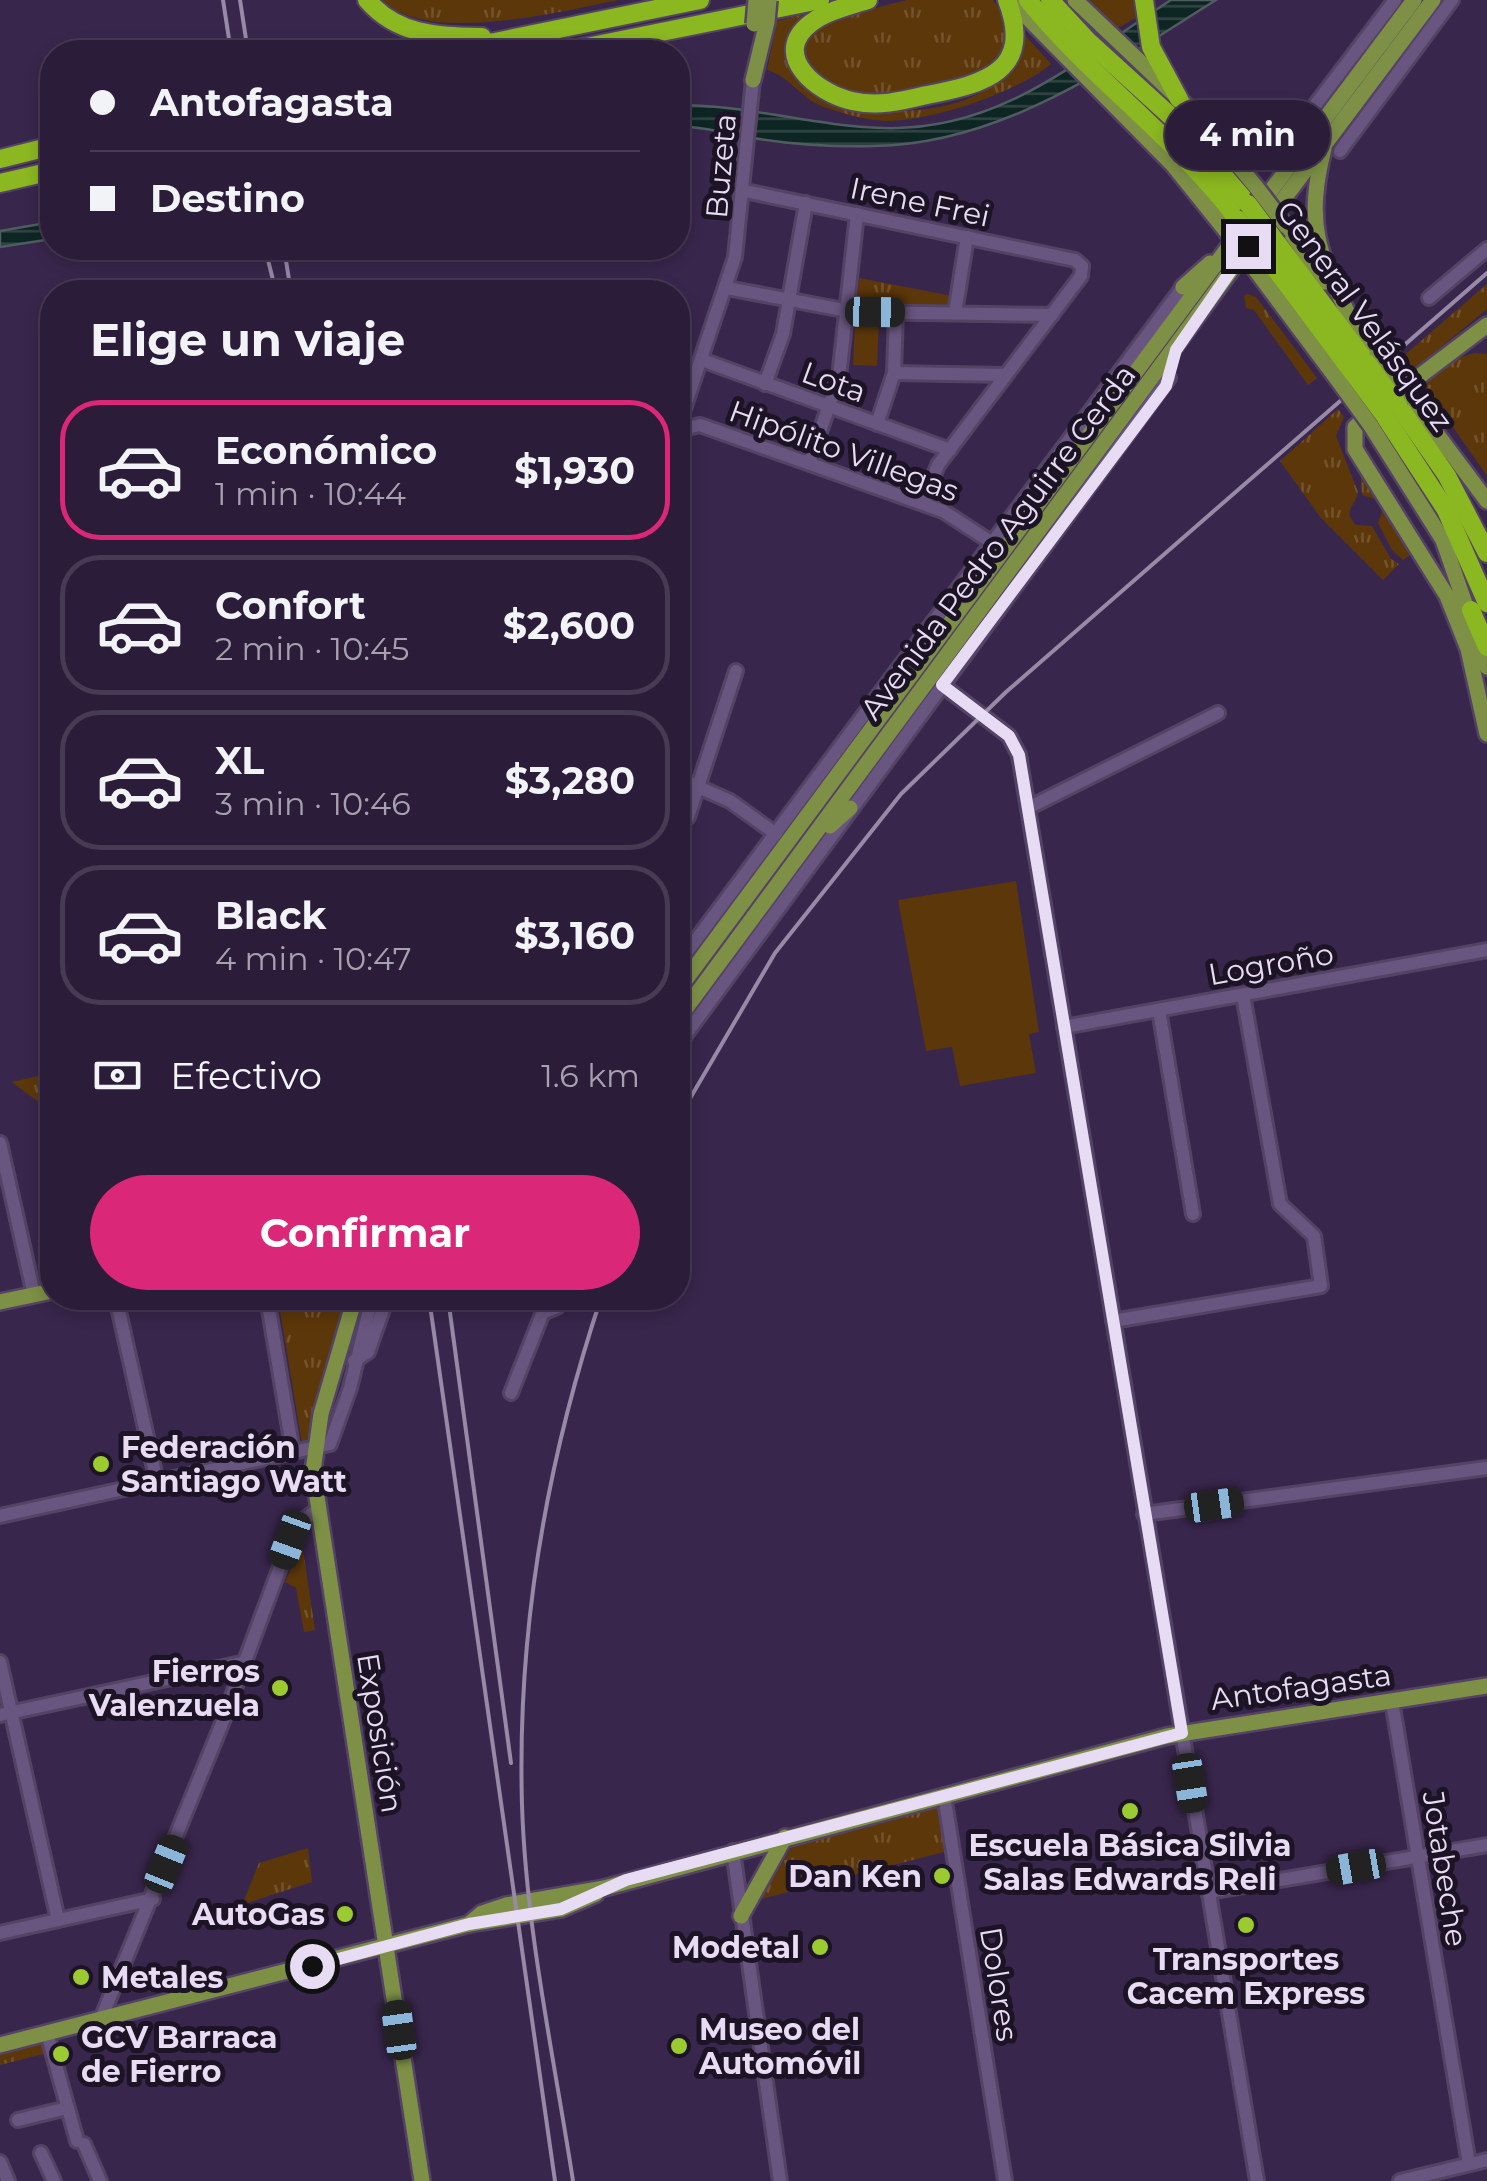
<!DOCTYPE html>
<html lang="es">
<head>
<meta charset="utf-8">
<style>
	body { margin:0; font-family:Montserrat,sans-serif; background:#372944; color:#f1f3f6; height:100vh; display:flex; flex-direction:column; font-size:38px; white-space:nowrap }
	* { box-sizing:border-box; margin:0 }
	p { font-size:32px; color:#a6a1ae }
	.icon { flex:none; width:55px; height:55px; fill:none; stroke:currentColor; stroke-width:2; stroke-linecap:round; stroke-linejoin:round }
	.map { position:relative; flex:1; overflow:hidden }
	.drawer { position:absolute; left:40px; top:280px; width:650px; height:1030px; display:flex; flex-direction:column; background:#2b1c39; border-radius:40px; box-shadow:0 5px 15px #0003,0 0 0 2px #473a53 }
	.drawer>* { flex:none }
	.hud { position:absolute; left:40px; top:40px; width:650px; height:220px; border-radius:40px; box-shadow:0 5px 15px #0003,0 0 0 2px #473a53; display:grid; align-content:center; height:220px; padding:0 50px; background:#2b1c39 }
	.end { position:absolute; width:45px; height:45px; margin:-22px; border:12px solid #e7dcf4; background:#111; box-shadow:0 0 0 5px #111 }
	.from { border-radius:50% }
	.bubble { position:absolute; height:70px; border-radius:35px; background:#2b1c39; box-shadow:0 5px 15px #0003,0 0 0 2px #473a53; font-size:32px; font-weight:700; line-height:70px; text-align:center }
	.car { position:absolute; width:30px; height:60px; margin:-30px -15px; border-radius:12px; box-shadow:0 0 8px 2px #0007; background:linear-gradient(#222 24%,#8ab4d8 0 40%,#222 0 76%,#8ab4d8 0 86%,#222 0) }
	.hud b { display:flex; align-items:center; gap:35px; height:95px; font-size:38px }
	.hud b+b { border-top:2px solid #473a53 }
	.hud i { width:25px; height:25px; background:#f1f3f6 }
	ul { padding:0; list-style:none }
	li { display:flex; align-items:center; gap:30px; height:140px; margin:0 20px 15px; padding:0 30px; border:5px solid #473a53; border-radius:40px }
	li div { flex:1 }
	li b { display:block; font-size:38px }
	li em { font-style:normal; font-weight:700 }
	li.selected { border-color:#db2777 }
	li>.icon { width:90px; height:90px; stroke-width:1.5 }
	h2 { padding:0 50px; font-size:45px; line-height:120px }
	.pay { display:flex; align-items:center; gap:25px; height:110px; padding:0 50px; font-size:38px }
	.pay p { margin-inline-start:auto }
	.action { display:flex; gap:20px; margin-top:auto; padding:20px 50px }
	.action a { flex:1; height:115px; border-radius:60px; background:#db2777; color:#fff; font-size:40px; font-weight:700; line-height:115px; text-align:center }
	.map>svg:first-child { display:block }
	.grass { fill:url(#grass-tufts) }
	.pitch { fill:#5c370a }
	.water { fill:url(#water-rules); stroke:#4f5d62; stroke-width:2.5 }
	.lines { fill:none; stroke-linecap:round; stroke-linejoin:round }
	.minor-casing { stroke:#544364; stroke-width:18 }
	.major-casing { stroke:#544364; stroke-width:20 }
	.highway-casing { stroke:#544364; stroke-width:22 }
	.minor { stroke:#695680; stroke-width:12 }
	.major { stroke:#7d9046; stroke-width:15 }
	.highway { stroke:#8bb720; stroke-width:18 }
	.rail { stroke:#9889a7; stroke-width:4 }
	.major-bridge-casing { stroke:#544364; stroke-width:20; stroke-linecap:butt }
	.highway-bridge-casing { stroke:#544364; stroke-width:22; stroke-linecap:butt }
	.major-bridge { stroke:#7d9046; stroke-width:15 }
	.highway-bridge { stroke:#8bb720; stroke-width:18 }
	.route { stroke:#e7dcf4; stroke-width:12 }
	.poi-dot { fill:#9cca31; stroke:#1c1425; stroke-width:4 }
	.labels { text-anchor:middle; dominant-baseline:central; stroke-width:10; stroke-linejoin:round; paint-order:stroke }
	.street-label { font-size:30px; fill:#e7dcf4; stroke:#1c1425 }
	.poi-label { font-size:30px; font-weight:bold; fill:#e7dcf4; stroke:#1c1425; text-anchor:start }
</style>
</head>
<body>
<div class="map">
<svg width="1487" height="2181" viewBox="0 0 1487 2181">
	<defs>
		<pattern id="grass-tufts" width="24" height="20" patternUnits="userSpaceOnUse" patternTransform="scale(2.5)"><rect width="24" height="20" fill="#5c370a"/><path d="M3 7l-1-3M5 7V3M7 7l1-3M15 17l-1-3M17 17v-4M19 17l1-3" fill="none" stroke="#73532e"/></pattern>
		<pattern id="water-rules" width="6" height="5" patternUnits="userSpaceOnUse" patternTransform="scale(2.5)"><rect width="6" height="5" fill="#0e2623"/><path d="M0 2.5h6" fill="none" stroke="#314544"/></pattern>
	</defs>
	<rect width="100%" height="100%" fill="#39264c"/>
	<g class="grass">
		<path d="M 382,0 L 619,0 C 561,11 428,46 382,0 Z"/>
		<path d="M 907,0 L 993,0 C 1012,26 1007,45 991,72 C 948,84 862,113 822,83 C 815,77 808,65 803,58 L 804,40 L 829,20 Z"/>
		<polygon points="1083,0 1138,0 1137,17 1114,30"/>
		<path d="M 822,9 L 803,20 L 797,77 C 846,132 1021,122 1022,32 L 1051,64 C 1016,93 930,122 884,121 C 866,120 841,113 824,107 C 801,99 790,76 767,70 L 777,21 Z"/>
		<polygon points="859,278 952,296 951,306 856,303"/>
		<polygon points="1487,284 1487,309 1411,372 1400,359"/>
		<polygon points="1248,294 1256,297 1317,378 1308,385 1254,310 1246,308 1244,295"/>
		<polygon points="1474,353 1487,354 1487,476 1421,381 1452,360"/>
		<path d="M 1338,409 L 1344,417 L 1336,436 L 1358,492 C 1355,507 1342,510 1356,525 L 1372,526 L 1391,559 L 1399,564 L 1383,580 L 1321,518 L 1280,461 Z"/>
		<polygon points="1352,460 1415,551 1403,560 1392,550 1378,523 1382,512 1378,500 1362,495 1361,478"/>
		<polygon points="39,1076 40,1103 13,1083 12,1082"/>
		<polygon points="278,1298 349,1298 307,1439 302,1444"/>
		<polygon points="302,1543 315,1630 304,1632 296,1588 285,1582"/>
		<polygon points="938,1802 944,1852 761,1899 795,1841"/>
		<polygon points="308,1848 312,1882 250,1902 240,1910 259,1863"/>
		<polygon points="48,2039 51,2052 0,2065 0,2052"/>
	</g>
	<g class="pitch">
		<polygon points="855,321 879,322 877,366 853,365"/>
		<polygon points="1016,881 1039,1032 1029,1034 1036,1073 960,1086 952,1047 926,1051 898,900"/>
	</g>
	<g class="water">
		<path d="M 1171,0 L 1216,0 C 1112,65 1003,144 875,146 C 837,147 790,144 753,138 C 728,133 704,127 678,126 L 678,105 C 747,105 814,126 883,128 C 1000,132 1079,59 1171,0 Z"/>
		<polygon points="52,222 52,239 0,247 0,231"/>
	</g>
	<g class="lines">
		<g class="minor-casing">
			<g id="minor">
				<polyline points="1310,112 1395,0"/>
				<polyline points="1340,151 1452,0"/>
				<polyline points="745,191 1075,260 1082,266 1081,276 938,465 923,503"/>
				<polyline points="727,288 854,312 1052,315"/>
				<polyline points="1429,298 1487,249"/>
				<polyline points="955,313 967,237"/>
				<polyline points="702,360 950,450"/>
				<polyline points="894,373 1006,375"/>
				<polyline points="765,384 783,334 806,203"/>
				<polyline points="877,424 894,373 896,313"/>
				<polyline points="678,427 735,257 753,80"/>
				<polyline points="678,430 700,425 943,511 994,544"/>
				<polyline points="809,463 839,377 857,214"/>
				<polyline points="942,685 1009,736 1019,755 1257,2181"/>
				<polyline points="678,778 730,801 776,834"/>
				<polyline points="1028,808 1218,713"/>
				<polyline points="688,817 736,671"/>
				<polyline points="678,964 1183,287"/>
				<polyline points="1159,1010 1193,1214"/>
				<polyline points="1064,1027 1487,950"/>
				<polyline points="678,1045 1169,378"/>
				<polyline points="0,1143 34,1295"/>
				<polyline points="116,1298 157,1482"/>
				<polyline points="267,1298 293,1452"/>
				<polyline points="533,1298 545,1312 557,1307 561,1298"/>
				<polyline points="1113,1321 1321,1286 1314,1236 1280,1204 1243,995"/>
				<polyline points="354,1361 368,1352 387,1298"/>
				<polyline points="511,1393 543,1312"/>
				<polyline points="1144,1514 1487,1468"/>
				<polyline points="0,1516 330,1444 350,1388 372,1298"/>
				<polyline points="0,1662 58,1920"/>
				<polyline points="1392,1701 1469,2164"/>
				<polyline points="0,1715 246,1662"/>
				<polyline points="944,1795 1005,2181"/>
				<polyline points="733,1851 780,2181"/>
				<polyline points="1208,1892 1487,1845"/>
				<polyline points="0,1933 153,1899"/>
				<polyline points="101,2019 221,1726 290,1540 302,1521 317,1510"/>
				<polyline points="47,2033 77,2141"/>
				<polyline points="18,2120 67,2108"/>
				<polyline points="84,2144 100,2181"/>
				<polyline points="41,2153 54,2181"/>
				<polyline points="0,2162 8,2181"/>
				<polyline points="1400,2181 1487,2160"/>
			</g>
		</g>
		<g class="major-casing">
			<g id="major">
				<polyline points="1010,0 1173,165 1226,231"/>
				<polyline points="1075,0 1198,117 1257,188"/>
				<polyline points="753,80 767,22"/>
				<path d="M 1324,149 C 1305,223 1318,255 1352,321"/>
				<polyline points="1290,162 1294,140 1310,112"/>
				<polyline points="1258,208 1414,0"/>
				<polyline points="1268,220 1433,0"/>
				<polyline points="1286,226 1325,282"/>
				<polyline points="1254,268 1340,383"/>
				<polyline points="1183,287 1210,263"/>
				<polyline points="1347,313 1377,354"/>
				<polyline points="1396,394 1487,325"/>
				<polyline points="1410,398 1487,501"/>
				<polyline points="1374,410 1355,427 1355,449 1447,596 1468,649 1487,734"/>
				<polyline points="1371,426 1443,540 1487,667"/>
				<polyline points="830,826 850,808"/>
				<polyline points="678,990 1241,230"/>
				<polyline points="678,1019 1249,246"/>
				<polyline points="355,1298 321,1414 313,1471 422,2181"/>
				<polyline points="0,1302 52,1291"/>
				<polyline points="741,1916 785,1837"/>
				<polyline points="469,1924 482,1913 506,1905 604,1888 1167,1736 1487,1686"/>
				<polyline points="0,2045 469,1924 561,1909 596,1894"/>
			</g>
		</g>
		<g class="highway-casing">
			<g id="highway">
				<path d="M 367,0 C 398,36 438,36 482,37"/>
				<path d="M 868,0 C 849,6 826,11 811,23 C 769,55 818,94 852,101 C 878,107 902,101 927,95 C 985,84 1034,71 1007,0"/>
				<path d="M 1028,0 C 1092,79 1176,137 1237,219"/>
				<polyline points="1050,0 1089,42 1178,123 1248,204"/>
				<polyline points="1144,0 1151,47 1179,99"/>
				<polyline points="446,52 700,0"/>
				<polyline points="562,52 820,0"/>
				<polyline points="0,159 52,146"/>
				<polyline points="0,183 52,171"/>
				<polyline points="1277,243 1367,363"/>
				<polyline points="1267,258 1353,373"/>
				<polyline points="1398,405 1447,476 1487,553"/>
				<polyline points="1384,415 1446,510 1487,603"/>
				<polyline points="1471,610 1487,647"/>
			</g>
		</g>
		<use href="#minor" class="minor"/>
		<use href="#major" class="major"/>
		<use href="#highway" class="highway"/>
		<g class="rail">
			<polyline points="223,0 231,52"/>
			<polyline points="240,0 248,52"/>
			<polyline points="265,248 276,292"/>
			<polyline points="284,248 291,292"/>
			<polyline points="678,1119 775,953 901,794 1006,692 1487,273"/>
			<polyline points="429,1298 555,2181"/>
			<polyline points="448,1298 511,1763"/>
			<path d="M 573,2181 C 554,2057 526,1930 522,1805 C 517,1633 547,1460 601,1298"/>
		</g>
		<g class="major-bridge-casing">
			<g id="major-bridge">
				<polyline points="767,22 769,0"/>
				<polyline points="754,24 756,0"/>
				<polyline points="1257,188 1286,226"/>
				<polyline points="1226,231 1254,268"/>
				<polyline points="1377,354 1410,398"/>
				<polyline points="1340,383 1371,426"/>
			</g>
		</g>
		<g class="highway-bridge-casing">
			<g id="highway-bridge">
				<polyline points="1248,204 1277,243"/>
				<polyline points="1237,219 1267,258"/>
				<polyline points="1367,363 1398,405"/>
				<polyline points="1353,373 1384,415"/>
			</g>
		</g>
		<use href="#major-bridge" class="major-bridge"/>
		<use href="#highway-bridge" class="highway-bridge"/>
	</g>
	<g class="lines">
		<polyline class="route" points="312,1966 469,1924 561,1909 626,1880 1182,1733 1019,755 1009,736 942,685 1166,386 1176,350 1248,246"/>
	</g>
	<g class="poi-dot">
		<circle cx="101" cy="1464" r="10"/>
		<circle cx="280" cy="1688" r="10"/>
		<circle cx="1130" cy="1811" r="10"/>
		<circle cx="942" cy="1876" r="10"/>
		<circle cx="345" cy="1914" r="10"/>
		<circle cx="1246" cy="1925" r="10"/>
		<circle cx="820" cy="1947" r="10"/>
		<circle cx="81" cy="1977" r="10"/>
		<circle cx="679" cy="2046" r="10"/>
		<circle cx="61" cy="2054" r="10"/>
	</g>
	<g class="labels">
		<g class="street-label">
			<text transform="translate(721 166) rotate(-85)">Buzeta</text>
			<text transform="translate(920 202) rotate(12)">Irene Frei</text>
			<text transform="translate(1365 316) rotate(54)">General Velásquez</text>
			<text transform="translate(834 382) rotate(20)">Lota</text>
			<text transform="translate(844 451) rotate(20)">Hipólito Villegas</text>
			<text transform="translate(998 542) rotate(-53)">Avenida Pedro Aguirre Cerda</text>
			<text transform="translate(1271 964) rotate(-10)">Logroño</text>
			<text transform="translate(1301 1687) rotate(-8)">Antofagasta</text>
			<text transform="translate(380 1733) rotate(81)">Exposición</text>
			<text transform="translate(1445 1869) rotate(81)">Jotabeche</text>
			<text transform="translate(999 1984) rotate(81)">Dolores</text>
		</g>
		<g class="poi-label">
			<text x="121" y="1447">Federación<tspan x="121" dy="34">Santiago Watt</tspan></text>
			<text x="260" y="1671" text-anchor="end">Fierros<tspan x="260" dy="34">Valenzuela</tspan></text>
			<text x="1130" y="1845" text-anchor="middle">Escuela Básica Silvia<tspan x="1130" dy="34">Salas Edwards Reli</tspan></text>
			<text x="922" y="1876" text-anchor="end">Dan Ken</text>
			<text x="325" y="1914" text-anchor="end">AutoGas</text>
			<text x="800" y="1947" text-anchor="end">Modetal</text>
			<text x="1246" y="1959" text-anchor="middle">Transportes<tspan x="1246" dy="34">Cacem Express</tspan></text>
			<text x="101" y="1977">Metales</text>
			<text x="699" y="2029">Museo del<tspan x="699" dy="34">Automóvil</tspan></text>
			<text x="81" y="2037">GCV Barraca<tspan x="81" dy="34">de Fierro</tspan></text>
		</g>
	</g>
</svg>
<i class="end from" style="left:312px;top:1966px"></i>
<i class="end" style="left:1248px;top:246px"></i>
<div class="bubble" style="left:1165px;top:100px;width:165px">4 min</div>
<i class="car" style="left:875px;top:312px;rotate:91deg"></i>
<i class="car" style="left:1214px;top:1505px;rotate:82deg"></i>
<i class="car" style="left:290px;top:1540px;rotate:200deg"></i>
<i class="car" style="left:1190px;top:1783px;rotate:171deg"></i>
<i class="car" style="left:166px;top:1864px;rotate:22deg"></i>
<i class="car" style="left:1356px;top:1867px;rotate:260deg"></i>
<i class="car" style="left:399px;top:2030px;rotate:352deg"></i>
<div class="hud">
<b><i class="from"></i>Antofagasta</b>
<b><i></i>Destino</b>
</div>
<section class="drawer">
<h2>Elige un viaje</h2>
<ul>
<li class="selected"><svg class="icon" aria-label="car" viewBox="0 0 24 24"><path d="M5 17H2v-5l4-1 3-4h7l3 4 3 1v5h-3M9 17h6M6 11h13"/><circle cx="7" cy="17" r="2"/><circle cx="17" cy="17" r="2"/></svg><div><b>Económico</b><p>1 min · 10:44</p></div><em>$1,930</em></li>
<li><svg class="icon" aria-label="car" viewBox="0 0 24 24"><path d="M5 17H2v-5l4-1 3-4h7l3 4 3 1v5h-3M9 17h6M6 11h13"/><circle cx="7" cy="17" r="2"/><circle cx="17" cy="17" r="2"/></svg><div><b>Confort</b><p>2 min · 10:45</p></div><em>$2,600</em></li>
<li><svg class="icon" aria-label="car" viewBox="0 0 24 24"><path d="M5 17H2v-5l4-1 3-4h7l3 4 3 1v5h-3M9 17h6M6 11h13"/><circle cx="7" cy="17" r="2"/><circle cx="17" cy="17" r="2"/></svg><div><b>XL</b><p>3 min · 10:46</p></div><em>$3,280</em></li>
<li><svg class="icon" aria-label="car" viewBox="0 0 24 24"><path d="M5 17H2v-5l4-1 3-4h7l3 4 3 1v5h-3M9 17h6M6 11h13"/><circle cx="7" cy="17" r="2"/><circle cx="17" cy="17" r="2"/></svg><div><b>Black</b><p>4 min · 10:47</p></div><em>$3,160</em></li>
</ul>
<div class="pay"><svg class="icon" aria-label="cash" viewBox="0 0 24 24"><path d="M3 7h18v10H3z"/><circle cx="12" cy="12" r="2"/></svg>Efectivo<p>1.6 km</p></div>
<div class="action"><a>Confirmar</a></div>
</section>
</div>
</body>
</html>
